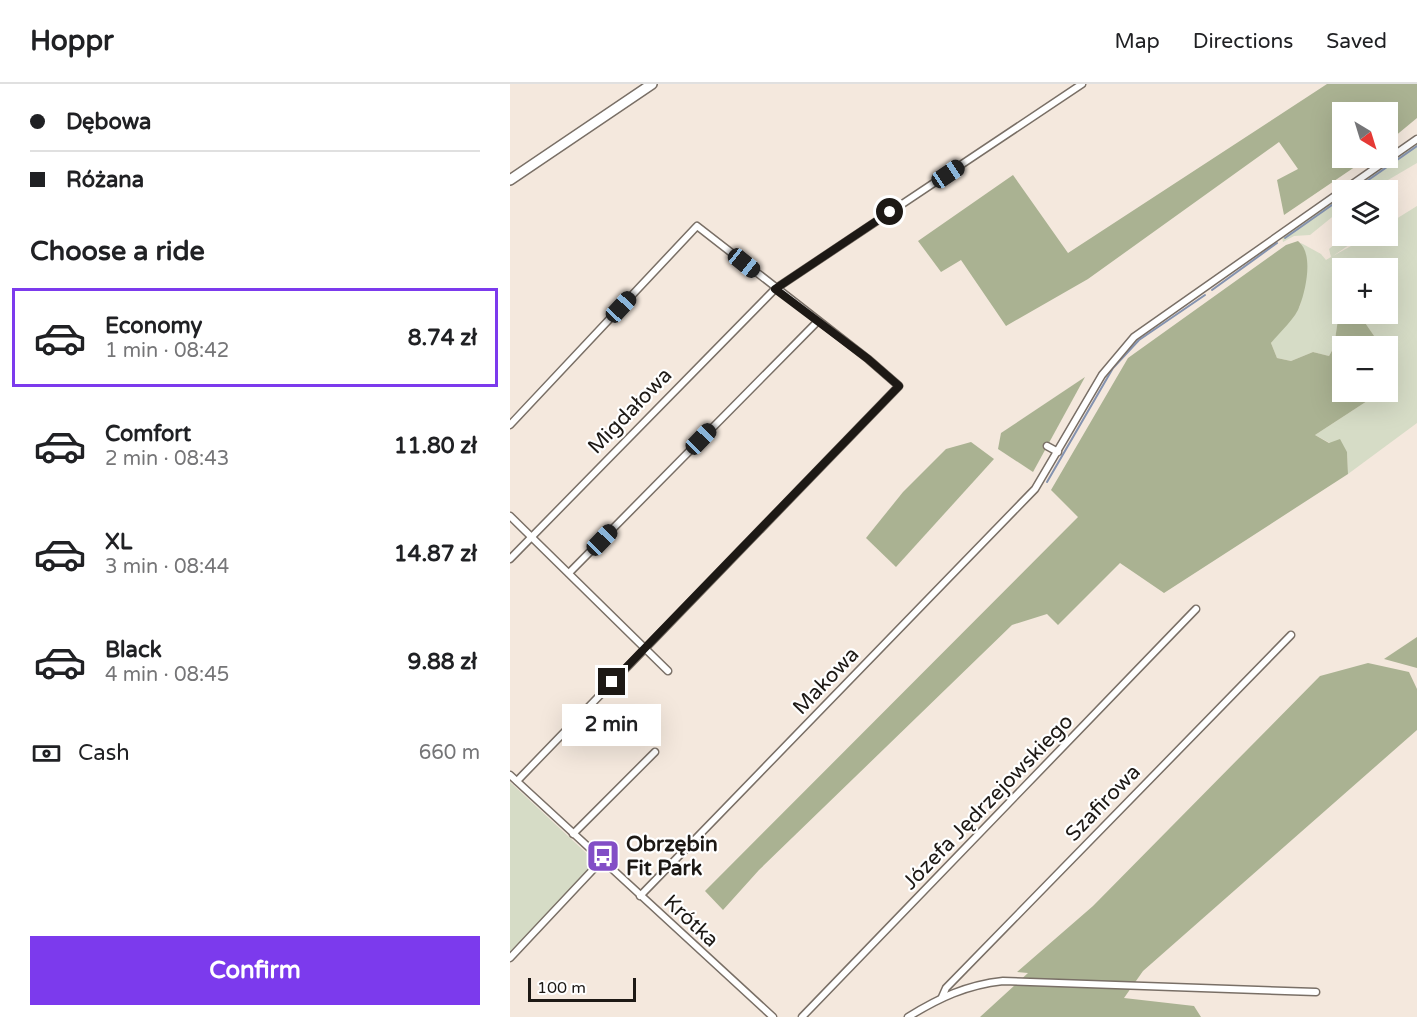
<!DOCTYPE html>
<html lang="en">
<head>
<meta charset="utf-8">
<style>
	body { margin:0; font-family:"Varela Round",sans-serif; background:#f2f2f2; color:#202124; height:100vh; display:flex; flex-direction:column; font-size:22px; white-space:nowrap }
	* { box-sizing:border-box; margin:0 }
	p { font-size:20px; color:#757577 }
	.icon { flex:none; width:33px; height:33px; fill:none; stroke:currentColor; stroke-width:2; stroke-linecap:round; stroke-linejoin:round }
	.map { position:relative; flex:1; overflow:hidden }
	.drawer { display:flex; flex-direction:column; background:#fff; width:510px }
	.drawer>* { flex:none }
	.banner { display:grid; align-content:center; height:132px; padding:0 30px; background:#fff }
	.needle { width:39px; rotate:142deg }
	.controls { position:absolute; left:822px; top:18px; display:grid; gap:12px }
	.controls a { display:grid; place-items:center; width:66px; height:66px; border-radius:0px; background:#fff; box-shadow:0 6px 24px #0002; font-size:30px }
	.scale { position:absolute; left:18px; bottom:15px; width:108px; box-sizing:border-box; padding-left:6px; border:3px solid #1d1915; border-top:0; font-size:16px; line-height:21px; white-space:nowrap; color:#1d1915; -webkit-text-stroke:4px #fff; paint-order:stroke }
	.end { position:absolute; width:27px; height:27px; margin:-14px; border:8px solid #1d1915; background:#fff; box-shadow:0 0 0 3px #fff }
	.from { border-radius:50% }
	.bubble { position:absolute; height:42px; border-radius:0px; background:#fff; box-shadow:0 6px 24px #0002; font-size:20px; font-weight:800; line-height:42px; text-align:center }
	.car { position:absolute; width:18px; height:36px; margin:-18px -9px; border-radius:8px; box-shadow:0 0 4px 2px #0007; background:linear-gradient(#222 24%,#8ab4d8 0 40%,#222 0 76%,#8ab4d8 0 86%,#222 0) }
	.banner b { display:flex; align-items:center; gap:21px; height:57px; font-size:22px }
	.banner b+b { border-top:2px solid #e0e0e0 }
	.banner i { width:15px; height:15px; background:#202124 }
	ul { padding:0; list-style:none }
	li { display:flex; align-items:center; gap:18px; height:99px; margin:0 12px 9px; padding:0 18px; border:3px solid transparent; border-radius:0px }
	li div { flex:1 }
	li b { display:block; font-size:22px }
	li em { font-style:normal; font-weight:800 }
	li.current { border-color:#7c3aed }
	li>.icon { width:54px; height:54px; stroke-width:1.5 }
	h2 { padding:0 30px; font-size:27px; line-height:72px }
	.pay { display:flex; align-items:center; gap:15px; height:66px; padding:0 30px; font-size:22px }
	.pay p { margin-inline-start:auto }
	.action { display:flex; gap:12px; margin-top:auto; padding:12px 30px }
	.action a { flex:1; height:69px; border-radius:0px; background:#7c3aed; color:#fff; font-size:24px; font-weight:800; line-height:69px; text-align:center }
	header { display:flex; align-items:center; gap:36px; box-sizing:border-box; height:84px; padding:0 30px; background:#fff; border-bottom:2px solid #e0e0e0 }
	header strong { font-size:28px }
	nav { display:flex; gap:33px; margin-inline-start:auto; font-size:21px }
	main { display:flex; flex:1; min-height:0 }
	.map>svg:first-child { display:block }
	.green { fill:#d6dcc6 }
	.forest { fill:#aab292 }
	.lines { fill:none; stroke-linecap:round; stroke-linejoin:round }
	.stream { stroke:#8493b0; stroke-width:2 }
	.minor-casing { stroke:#796f66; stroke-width:9 }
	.primary-casing { stroke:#796f66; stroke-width:12 }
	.minor { stroke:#fff; stroke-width:6 }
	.primary { stroke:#fff; stroke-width:9 }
	.route { stroke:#1d1915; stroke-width:8 }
	.labels { text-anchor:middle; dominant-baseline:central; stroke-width:4.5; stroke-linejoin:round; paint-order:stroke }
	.street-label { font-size:21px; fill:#1d1915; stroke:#fff }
	.poi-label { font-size:21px; font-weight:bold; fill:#1d1915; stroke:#fff; text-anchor:start }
</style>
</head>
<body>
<header>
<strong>Hoppr</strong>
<nav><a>Map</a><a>Directions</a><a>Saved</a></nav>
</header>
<main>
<section class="drawer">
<div class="banner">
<b><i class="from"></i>Dębowa</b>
<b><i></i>Różana</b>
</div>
<h2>Choose a ride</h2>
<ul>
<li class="current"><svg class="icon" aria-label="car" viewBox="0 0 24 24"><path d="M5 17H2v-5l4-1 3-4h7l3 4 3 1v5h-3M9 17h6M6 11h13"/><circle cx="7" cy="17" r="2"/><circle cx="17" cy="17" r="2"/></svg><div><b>Economy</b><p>1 min · 08:42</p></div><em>8.74 zł</em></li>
<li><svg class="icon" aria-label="car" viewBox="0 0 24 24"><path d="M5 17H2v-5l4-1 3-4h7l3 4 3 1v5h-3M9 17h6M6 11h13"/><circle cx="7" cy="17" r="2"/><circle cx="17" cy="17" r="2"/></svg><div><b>Comfort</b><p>2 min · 08:43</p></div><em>11.80 zł</em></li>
<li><svg class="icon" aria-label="car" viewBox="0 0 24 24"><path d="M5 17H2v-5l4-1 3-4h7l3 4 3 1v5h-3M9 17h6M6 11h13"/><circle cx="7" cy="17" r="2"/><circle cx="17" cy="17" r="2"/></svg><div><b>XL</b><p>3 min · 08:44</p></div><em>14.87 zł</em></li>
<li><svg class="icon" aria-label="car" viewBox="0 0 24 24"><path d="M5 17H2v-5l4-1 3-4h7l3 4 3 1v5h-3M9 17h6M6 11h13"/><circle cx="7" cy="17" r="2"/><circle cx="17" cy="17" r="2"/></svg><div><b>Black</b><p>4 min · 08:45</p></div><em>9.88 zł</em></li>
</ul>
<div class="pay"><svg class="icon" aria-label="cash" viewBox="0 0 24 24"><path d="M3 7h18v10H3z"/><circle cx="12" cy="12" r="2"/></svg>Cash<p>660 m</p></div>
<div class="action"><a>Confirm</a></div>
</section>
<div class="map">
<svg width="907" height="933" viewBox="0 0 907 933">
	<rect width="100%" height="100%" fill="#f4e8dd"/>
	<g class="green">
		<polygon points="907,60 907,79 861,106 840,106"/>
		<polygon points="832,112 832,125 800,151 784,152 773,158 772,153"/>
		<polygon points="907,122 907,339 838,390 837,368 805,351 871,308 878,308 886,284 878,272 878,262 871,262 849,230 878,230 878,184 832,184 832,227 829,229 824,263 819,272 803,268 781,277 767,274 761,259 790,222 797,184 791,159 811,170 816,176 821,173 819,165 832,154 838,156 845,152 852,152 823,172 859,152 878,152 878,140"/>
		<polygon points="0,698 88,780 0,874"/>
	</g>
	<g class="forest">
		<polygon points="817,0 907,0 907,34 878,58 878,28 832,28 832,74 858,74 774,131 767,96 788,85 769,58 578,195 496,242 451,176 431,188 408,157 503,91 558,169"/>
		<path d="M 788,157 C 804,169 796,205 790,221 C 786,234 770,248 761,259 L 767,274 L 781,277 L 803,268 L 819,272 L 824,263 L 829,228 L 832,227 L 832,230 L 849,230 L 871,262 L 832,262 L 832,308 L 871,308 L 805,351 L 819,359 L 830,355 L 837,368 L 838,390 L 654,509 L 610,479 L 548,541 L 537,530 L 502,541 L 249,786 L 213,826 L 195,807 L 568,433 L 541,406 L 618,274 L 776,161 Z"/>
		<polygon points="575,293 523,388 488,365 491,349"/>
		<polygon points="461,358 484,375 386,483 356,454 393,408 436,365"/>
		<polygon points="907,553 907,584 874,575"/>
		<polygon points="858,579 899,588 907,605 907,646 633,887 614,914 684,922 691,933 470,933 518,889 507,888 583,822 810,592"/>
	</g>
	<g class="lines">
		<g class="stream">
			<polyline points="844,106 907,62"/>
			<polyline points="775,154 832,114"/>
			<polyline points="702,206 767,159"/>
			<polyline points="537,398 603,284 629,256 695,211"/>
		</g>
		<g class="minor-casing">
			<g id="minor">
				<polyline points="834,106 907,55"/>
				<polyline points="0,341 187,142 358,275 389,302 7,697"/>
				<polyline points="537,362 548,368"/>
				<polyline points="0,432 158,587"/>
				<polyline points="0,475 265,205 572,0"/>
				<polyline points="59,489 307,238"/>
				<polyline points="0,691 263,933"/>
				<polyline points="63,750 145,668"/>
				<polyline points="130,812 525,405 592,291 624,253 832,107"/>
				<polyline points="0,874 92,776"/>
				<polyline points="432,913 436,904 781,551"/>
				<polyline points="292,933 686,525"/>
				<path d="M 398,933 C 429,914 456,901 493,897 L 806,908"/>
			</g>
		</g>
		<g class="primary-casing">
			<polyline id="primary" points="0,96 142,0"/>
		</g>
		<use href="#minor" class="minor"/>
		<use href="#primary" class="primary"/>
	</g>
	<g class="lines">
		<polyline class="route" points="102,598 389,302 358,275 265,205 380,128"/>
	</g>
	<defs>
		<g id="bus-square" transform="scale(1.725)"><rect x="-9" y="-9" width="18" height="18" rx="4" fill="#824ec6" stroke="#fff"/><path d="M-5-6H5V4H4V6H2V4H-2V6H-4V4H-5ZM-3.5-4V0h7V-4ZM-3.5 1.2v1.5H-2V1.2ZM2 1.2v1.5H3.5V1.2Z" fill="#fff"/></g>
	</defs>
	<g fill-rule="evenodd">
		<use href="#bus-square" x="93" y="772"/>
	</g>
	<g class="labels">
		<g class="street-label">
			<text transform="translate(120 327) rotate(-46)">Migdałowa</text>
			<text transform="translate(316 597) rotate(-46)">Makowa</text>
			<text transform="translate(478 718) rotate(-46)">Józefa Jędrzejowskiego</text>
			<text transform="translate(593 719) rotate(-46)">Szafirowa</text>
			<text transform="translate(181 837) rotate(43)">Krótka</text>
		</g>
		<g class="poi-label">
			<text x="116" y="760">Obrzębin<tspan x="116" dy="24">Fit Park</tspan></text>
		</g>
	</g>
</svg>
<div class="controls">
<a><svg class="needle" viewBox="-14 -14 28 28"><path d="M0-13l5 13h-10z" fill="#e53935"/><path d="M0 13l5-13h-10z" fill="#757577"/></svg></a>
<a><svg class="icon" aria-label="layers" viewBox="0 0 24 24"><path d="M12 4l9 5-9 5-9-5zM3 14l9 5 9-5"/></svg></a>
<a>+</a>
<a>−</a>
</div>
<div class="scale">100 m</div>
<i class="end from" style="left:380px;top:128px"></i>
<i class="end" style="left:102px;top:598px"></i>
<div class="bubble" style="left:52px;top:620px;width:99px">2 min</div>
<i class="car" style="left:438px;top:90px;rotate:56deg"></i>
<i class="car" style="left:234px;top:179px;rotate:129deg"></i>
<i class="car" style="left:111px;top:223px;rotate:43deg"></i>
<i class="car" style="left:191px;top:355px;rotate:44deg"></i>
<i class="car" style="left:92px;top:456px;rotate:44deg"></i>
</div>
</main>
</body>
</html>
